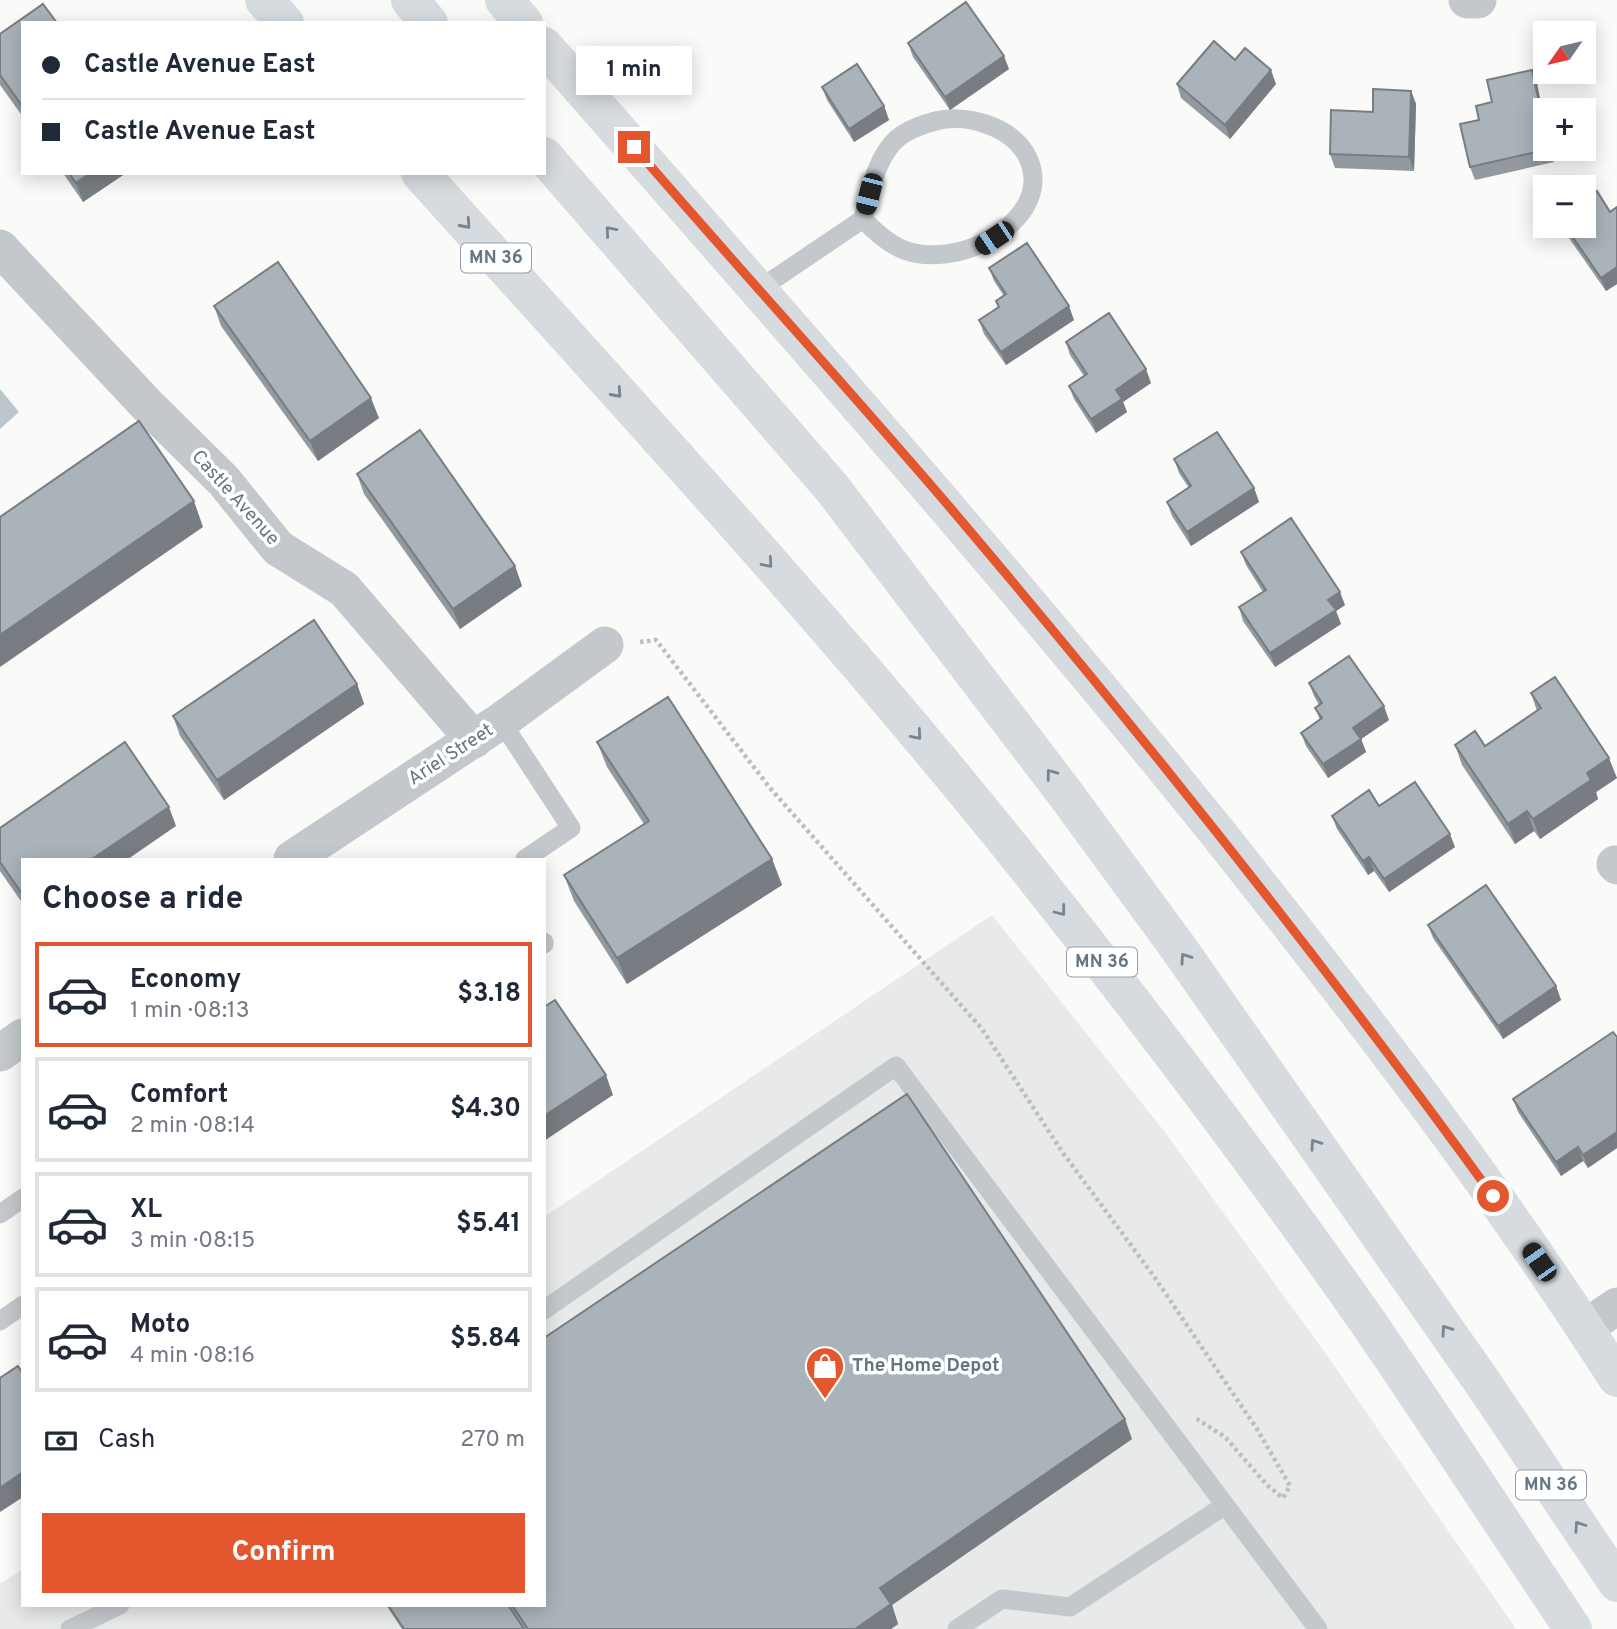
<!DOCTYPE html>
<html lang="en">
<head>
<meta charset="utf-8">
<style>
	body { margin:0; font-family:Overpass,sans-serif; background:#f2f2f3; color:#1f2937; height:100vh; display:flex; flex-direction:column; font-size:26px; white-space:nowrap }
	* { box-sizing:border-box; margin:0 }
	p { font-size:23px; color:#747a83 }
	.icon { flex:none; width:38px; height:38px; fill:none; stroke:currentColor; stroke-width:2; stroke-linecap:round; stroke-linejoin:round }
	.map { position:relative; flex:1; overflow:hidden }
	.sheet { position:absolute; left:21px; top:858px; width:525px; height:749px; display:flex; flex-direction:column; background:#fff; border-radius:0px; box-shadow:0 4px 18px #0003 }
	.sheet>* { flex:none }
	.hud { position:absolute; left:21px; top:21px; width:525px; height:154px; border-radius:0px; box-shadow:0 4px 18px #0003; display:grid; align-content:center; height:154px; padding:0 21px; background:#fff }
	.needle { width:46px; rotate:236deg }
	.fabs { position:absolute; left:1533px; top:21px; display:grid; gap:14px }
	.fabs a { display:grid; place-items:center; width:63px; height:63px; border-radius:0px; background:#fff; box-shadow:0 4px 18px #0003; font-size:35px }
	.end { position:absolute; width:32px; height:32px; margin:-16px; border:9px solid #e4572e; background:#fff; box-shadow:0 0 0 4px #fff }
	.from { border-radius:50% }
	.bubble { position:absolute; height:49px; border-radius:0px; background:#fff; box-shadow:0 4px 18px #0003; font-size:23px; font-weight:700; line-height:49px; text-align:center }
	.car { position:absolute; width:21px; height:42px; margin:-21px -10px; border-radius:9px; box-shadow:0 0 5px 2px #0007; background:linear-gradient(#222 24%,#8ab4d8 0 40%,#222 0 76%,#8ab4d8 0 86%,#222 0) }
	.hud b { display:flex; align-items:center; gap:24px; height:66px; font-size:26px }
	.hud b+b { border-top:2px solid #e0e1e3 }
	.hud i { width:18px; height:18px; background:#1f2937 }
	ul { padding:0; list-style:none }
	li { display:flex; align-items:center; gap:21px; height:105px; margin:0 14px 10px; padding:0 7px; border:4px solid #e0e1e3; border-radius:0px }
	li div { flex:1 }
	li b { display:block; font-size:26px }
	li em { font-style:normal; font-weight:700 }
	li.active { border-color:#e4572e }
	li>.icon { width:63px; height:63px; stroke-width:1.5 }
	h2 { padding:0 21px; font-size:32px; line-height:84px }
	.pay { display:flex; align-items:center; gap:18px; height:77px; padding:0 21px; font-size:26px }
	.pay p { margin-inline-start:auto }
	.button { display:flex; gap:14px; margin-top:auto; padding:14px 21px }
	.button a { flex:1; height:80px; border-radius:0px; background:#e4572e; color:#fff; font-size:28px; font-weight:700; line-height:80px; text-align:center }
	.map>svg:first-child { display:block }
	.built { fill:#e8e9e9 }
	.water { fill:#bbc7cb }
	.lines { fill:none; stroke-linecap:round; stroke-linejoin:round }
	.path { stroke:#bbbfc2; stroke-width:4.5; stroke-dasharray:3.5 3.5; stroke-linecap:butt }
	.lane { stroke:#c3c8cc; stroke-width:19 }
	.street { stroke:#c3c8cc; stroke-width:37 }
	.secondary { stroke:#d6dbdf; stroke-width:38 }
	.highway { stroke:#d6dbdf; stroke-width:38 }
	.wall { fill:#929a9f }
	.shaded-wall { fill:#777d82 }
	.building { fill:#aab3b9; stroke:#777d82; stroke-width:2 }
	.oneway { stroke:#768591 }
	.route { stroke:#e4572e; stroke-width:9 }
	.labels { text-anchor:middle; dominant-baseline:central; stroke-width:7; stroke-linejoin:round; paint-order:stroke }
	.shield { fill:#fff; stroke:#939fa8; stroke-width:2 }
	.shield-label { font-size:18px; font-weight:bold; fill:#657683 }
	.street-label { font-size:19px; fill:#657683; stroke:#fff }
	.poi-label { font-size:19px; font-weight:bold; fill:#657683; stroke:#fff; text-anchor:start }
</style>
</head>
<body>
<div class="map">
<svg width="1617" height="1629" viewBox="0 0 1617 1629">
	<rect width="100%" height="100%" fill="#fafaf8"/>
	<polygon class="built" points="992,915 1164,1131 1326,1354 1516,1629 0,1629 0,1584 23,1569 23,1605 544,1605 544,1217"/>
	<polygon class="water" points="0,389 19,412 0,429"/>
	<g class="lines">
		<polyline class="path" points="640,642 656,640 770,788 982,1029 1063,1153 1153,1275 1257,1429 1290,1486 1283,1498 1267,1485 1225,1437 1194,1417"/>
		<g class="lane">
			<path d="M 758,290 L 863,219 C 870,193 874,166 891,145 C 901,132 918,126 932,122 C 965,112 1014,126 1029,160 C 1048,207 995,244 957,252 C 914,261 891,249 863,219"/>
			<polyline points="501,721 571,828 525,859"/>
			<polyline points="544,942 544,944"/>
			<polyline points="0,1214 23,1198"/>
			<polyline points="544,1310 896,1066 1318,1629"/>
			<polyline points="0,1321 23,1305"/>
			<polyline points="70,1629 120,1605"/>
			<polyline points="957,1629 1002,1599 1070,1607 1224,1506"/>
		</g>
		<g class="street">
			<polyline points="1467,0 1478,0"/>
			<polyline points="0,248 147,405 224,481 278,548 344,589 474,740"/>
			<polyline points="292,859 501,721 605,645"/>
			<polyline points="1615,864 1617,866"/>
			<polyline points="0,1053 23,1037"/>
			<polyline points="1585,1328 1617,1306"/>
		</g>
		<g class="secondary">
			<polyline points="504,0 524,23"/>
			<path d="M 544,46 C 773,307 1003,566 1221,837 C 1360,1012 1497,1190 1617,1378"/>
		</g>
		<g class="highway">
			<polyline points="264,0 285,23"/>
			<polyline points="410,0 429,23"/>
			<polyline points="544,156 832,488 1064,792 1177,946 1485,1386 1617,1583"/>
			<path d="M 420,173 C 626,402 837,629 1029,870 C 1145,1016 1258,1165 1365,1318 C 1436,1421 1504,1526 1573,1629"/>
		</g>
	</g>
	<g class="wall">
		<polygon points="23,23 23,117 0,85 0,34"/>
		<polygon points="908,43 1009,69 950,110 913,57"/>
		<polygon points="1235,60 1276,84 1230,139 1181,98 1177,84"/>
		<polygon points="1532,70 1537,83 1545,149 1551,149 1554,162 1475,180 1470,167 1479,120 1492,102"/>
		<polygon points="822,87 884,106 889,120 854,142 827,100"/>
		<polygon points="1411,91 1416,104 1414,171 1335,168 1330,154 1373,112"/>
		<polygon points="63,173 126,173 83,202"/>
		<polygon points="1617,207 1617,284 1606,291 1564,231 1562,226 1584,226"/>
		<polygon points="989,268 1074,320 1006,365 984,334 979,320 998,307 996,301 1004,296 994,281"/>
		<polygon points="214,306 379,418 318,461 221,326"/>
		<polygon points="1066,342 1151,383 1123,402 1127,412 1096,433 1074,399 1069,386 1084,376 1070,355"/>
		<polygon points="1174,459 1254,488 1259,502 1191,546 1172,516 1167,502 1189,488 1179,473"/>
		<polygon points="357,474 515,566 522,586 460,629 364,494"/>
		<polygon points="1241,552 1345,605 1336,611 1341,624 1275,667 1243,621 1239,607 1263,592 1246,565"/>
		<polygon points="1309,683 1389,720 1361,739 1366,752 1328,778 1306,746 1301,733 1320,720 1315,708 1319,705 1314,696"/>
		<polygon points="357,684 364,704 224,800 180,736 173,716"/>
		<polygon points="1531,693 1617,778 1596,792 1598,799 1540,839 1534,831 1515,844 1462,765 1455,745 1485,746 1537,711"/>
		<polygon points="597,742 772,859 782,885 627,984 574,901 564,875 644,824 607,767"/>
		<polygon points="1332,816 1455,847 1389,892 1374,871 1368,875 1337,829"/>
		<polygon points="176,826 23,859 23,904 0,871 0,828"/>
		<polygon points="1428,925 1556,986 1561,1000 1503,1039 1433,938"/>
		<polygon points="1617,1037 1617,1148 1588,1168 1583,1161 1561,1176 1518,1112 1513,1099"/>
		<polygon points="1132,1439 892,1605 898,1624 891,1629 402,1629 386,1605 544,1605"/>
	</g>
	<g class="shaded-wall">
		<polygon points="1004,56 1009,69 950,110 945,97"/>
		<polygon points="1271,70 1276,84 1230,139 1225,125"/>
		<polygon points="1532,70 1537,83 1545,122 1545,130"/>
		<polygon points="1411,91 1416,104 1414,171 1409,157"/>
		<polygon points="884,106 889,120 854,142 849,129"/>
		<polygon points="90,173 126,173 83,202 76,183"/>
		<polygon points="1617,267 1617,284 1606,291 1601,278"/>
		<polygon points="1069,306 1074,320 1006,365 1001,352"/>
		<polygon points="1146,369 1151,383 1123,402 1127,412 1096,433 1091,419 1116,390"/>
		<polygon points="371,398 379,418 318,461 310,441"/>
		<polygon points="1254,488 1259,502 1191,546 1187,532"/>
		<polygon points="194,501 203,527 0,667 0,635"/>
		<polygon points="515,566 522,586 460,629 453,609"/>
		<polygon points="1340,592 1345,605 1336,611 1341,624 1275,667 1270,653 1328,600"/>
		<polygon points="357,684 364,704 224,800 217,780"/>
		<polygon points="1384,706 1389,720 1361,739 1366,752 1328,778 1323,764 1353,728"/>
		<polygon points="1609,758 1617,778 1596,792 1598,799 1540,839 1533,819 1587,773"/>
		<polygon points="169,807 176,826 128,859 92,859"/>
		<polygon points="1527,811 1534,831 1515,844 1508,824"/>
		<polygon points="1450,834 1455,847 1389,892 1384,879"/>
		<polygon points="1369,857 1374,871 1368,875 1363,861"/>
		<polygon points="772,859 782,885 627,984 617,958"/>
		<polygon points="1556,986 1561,1000 1503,1039 1498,1026"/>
		<polygon points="606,1075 613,1095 544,1141 544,1116"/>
		<polygon points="1617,1132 1617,1148 1588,1168 1583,1155"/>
		<polygon points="1578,1147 1583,1161 1561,1176 1556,1162"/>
		<polygon points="1125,1419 1132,1439 892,1605 898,1624 891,1629 855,1629 880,1588"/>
		<polygon points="23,1472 23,1497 0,1512 0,1488"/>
	</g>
	<g class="building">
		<polygon points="966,2 1004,56 945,97 908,43"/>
		<polygon points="43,4 57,23 23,23 23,107 0,75 0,34"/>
		<polygon points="1214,41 1235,60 1245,48 1271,70 1225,125 1177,84"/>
		<polygon points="857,64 884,106 849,129 822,87"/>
		<polygon points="1532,70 1545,130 1545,149 1549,149 1470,167 1460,124 1479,120 1476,106 1492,102 1487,80"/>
		<polygon points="1373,89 1411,91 1409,157 1330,154 1331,110 1373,112"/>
		<polygon points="69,173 90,173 76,183"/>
		<polygon points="1597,191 1610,212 1617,207 1617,267 1601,278 1565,226 1584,226 1584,200"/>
		<polygon points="1027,243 1069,306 1001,352 979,320 999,307 996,301 1006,294 989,268"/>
		<polygon points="278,262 371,398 310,441 214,306"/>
		<polygon points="1109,313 1146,369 1116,390 1122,399 1091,419 1069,386 1087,374 1066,342"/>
		<polygon points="139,421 194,501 0,635 0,517"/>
		<polygon points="420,430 515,566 453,609 357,474"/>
		<polygon points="1217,432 1254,488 1187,532 1167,502 1191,486 1174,459"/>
		<polygon points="1291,518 1340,592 1328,600 1336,610 1270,653 1239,607 1266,590 1241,552"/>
		<polygon points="314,620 357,684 217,780 173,716"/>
		<polygon points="1349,656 1384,706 1353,728 1361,739 1323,764 1301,733 1322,718 1315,708 1322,703 1309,683"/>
		<polygon points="1555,677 1609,758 1587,773 1591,780 1533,819 1527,811 1508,824 1455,745 1475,731 1485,746 1541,708 1531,693"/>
		<polygon points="668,697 772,859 617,958 564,875 649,821 597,742"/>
		<polygon points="125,742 169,807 92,859 23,859 23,895 0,862 0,828"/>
		<polygon points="1415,782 1450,834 1384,879 1369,857 1363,861 1332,816 1369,790 1379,806"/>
		<polygon points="1486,885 1556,986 1498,1026 1428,925"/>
		<polygon points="555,1000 606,1075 544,1116 544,1007"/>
		<polygon points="1613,1032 1617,1037 1617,1132 1583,1155 1578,1147 1556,1162 1513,1099"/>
		<polygon points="907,1094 1125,1419 880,1588 891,1604 855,1629 528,1629 512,1605 544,1605 544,1338"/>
		<polygon points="18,1366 23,1374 23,1472 0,1488 0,1378"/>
		<polygon points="388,1605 508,1605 524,1629 404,1629"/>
	</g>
	<defs><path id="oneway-chevron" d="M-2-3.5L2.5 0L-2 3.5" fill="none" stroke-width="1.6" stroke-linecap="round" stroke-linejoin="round" transform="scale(1.75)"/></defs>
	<g class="oneway">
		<use href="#oneway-chevron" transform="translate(466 224) rotate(48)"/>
		<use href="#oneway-chevron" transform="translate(610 231) rotate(-131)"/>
		<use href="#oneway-chevron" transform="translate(617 393) rotate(48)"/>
		<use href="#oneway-chevron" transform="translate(768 563) rotate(49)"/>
		<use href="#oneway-chevron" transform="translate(917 735) rotate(49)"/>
		<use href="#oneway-chevron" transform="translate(1051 774) rotate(-127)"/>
		<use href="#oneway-chevron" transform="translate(1061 911) rotate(52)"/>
		<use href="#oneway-chevron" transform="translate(1185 958) rotate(-125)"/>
		<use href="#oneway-chevron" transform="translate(1315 1144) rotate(-125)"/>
		<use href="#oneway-chevron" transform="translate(1446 1330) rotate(-125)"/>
		<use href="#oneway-chevron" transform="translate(1579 1526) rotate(-124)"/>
	</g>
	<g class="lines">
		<path class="route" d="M 634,147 C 739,269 848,388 953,511 C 1141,733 1322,960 1493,1196"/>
	</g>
	<defs>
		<g id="shop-pin" transform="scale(2.0125)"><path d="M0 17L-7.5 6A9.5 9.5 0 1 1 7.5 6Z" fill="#e4572e" stroke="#fff"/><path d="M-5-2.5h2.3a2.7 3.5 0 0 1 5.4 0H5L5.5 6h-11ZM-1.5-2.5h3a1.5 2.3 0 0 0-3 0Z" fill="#fff"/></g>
	</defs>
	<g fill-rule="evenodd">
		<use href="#shop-pin" x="825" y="1366"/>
	</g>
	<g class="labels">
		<g class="shield">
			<rect x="461" y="243.5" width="70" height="29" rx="5"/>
			<rect x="1067" y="947.5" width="70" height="29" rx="5"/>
			<rect x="1516" y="1470.5" width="70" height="29" rx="5"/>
		</g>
		<g class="shield-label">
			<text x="496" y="258">MN 36</text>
			<text x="1102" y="962">MN 36</text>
			<text x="1551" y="1485">MN 36</text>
		</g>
		<g class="street-label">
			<text transform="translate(235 498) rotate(48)">Castle Avenue</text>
			<text transform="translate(451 755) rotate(-33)">Ariel Street</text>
		</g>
		<g class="poi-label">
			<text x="852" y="1366">The Home Depot</text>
		</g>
	</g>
</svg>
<div class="fabs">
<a><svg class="needle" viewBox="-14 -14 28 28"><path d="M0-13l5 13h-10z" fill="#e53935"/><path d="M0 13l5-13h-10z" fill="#747a83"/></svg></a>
<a>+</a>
<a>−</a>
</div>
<i class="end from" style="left:1493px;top:1196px"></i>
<i class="end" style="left:634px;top:147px"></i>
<div class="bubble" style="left:576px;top:46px;width:116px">1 min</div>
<i class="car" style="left:869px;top:194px;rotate:194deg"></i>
<i class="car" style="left:994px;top:238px;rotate:236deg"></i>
<i class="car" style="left:1539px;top:1262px;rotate:325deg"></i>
<div class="hud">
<b><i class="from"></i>Castle Avenue East</b>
<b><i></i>Castle Avenue East</b>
</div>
<section class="sheet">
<h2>Choose a ride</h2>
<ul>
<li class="active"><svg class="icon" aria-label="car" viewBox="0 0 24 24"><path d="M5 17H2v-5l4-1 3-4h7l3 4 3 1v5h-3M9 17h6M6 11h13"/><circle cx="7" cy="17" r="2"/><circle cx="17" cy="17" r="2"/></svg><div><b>Economy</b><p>1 min · 08:13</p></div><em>$3.18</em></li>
<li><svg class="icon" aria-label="car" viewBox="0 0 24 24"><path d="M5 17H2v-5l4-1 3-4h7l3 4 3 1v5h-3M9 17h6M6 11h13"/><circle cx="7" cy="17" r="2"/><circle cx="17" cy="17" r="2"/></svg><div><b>Comfort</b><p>2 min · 08:14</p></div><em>$4.30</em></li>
<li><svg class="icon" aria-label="car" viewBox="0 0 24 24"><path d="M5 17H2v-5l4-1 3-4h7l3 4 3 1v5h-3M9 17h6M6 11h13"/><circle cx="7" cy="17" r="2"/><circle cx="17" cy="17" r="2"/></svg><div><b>XL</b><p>3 min · 08:15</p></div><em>$5.41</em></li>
<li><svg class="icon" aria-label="car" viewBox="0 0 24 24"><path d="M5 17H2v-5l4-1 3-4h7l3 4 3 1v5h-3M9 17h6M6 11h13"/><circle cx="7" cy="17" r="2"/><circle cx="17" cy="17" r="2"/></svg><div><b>Moto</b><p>4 min · 08:16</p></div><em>$5.84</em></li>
</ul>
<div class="pay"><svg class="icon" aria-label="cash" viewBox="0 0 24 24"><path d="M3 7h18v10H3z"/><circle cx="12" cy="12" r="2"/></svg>Cash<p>270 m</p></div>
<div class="button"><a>Confirm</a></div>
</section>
</div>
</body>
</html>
